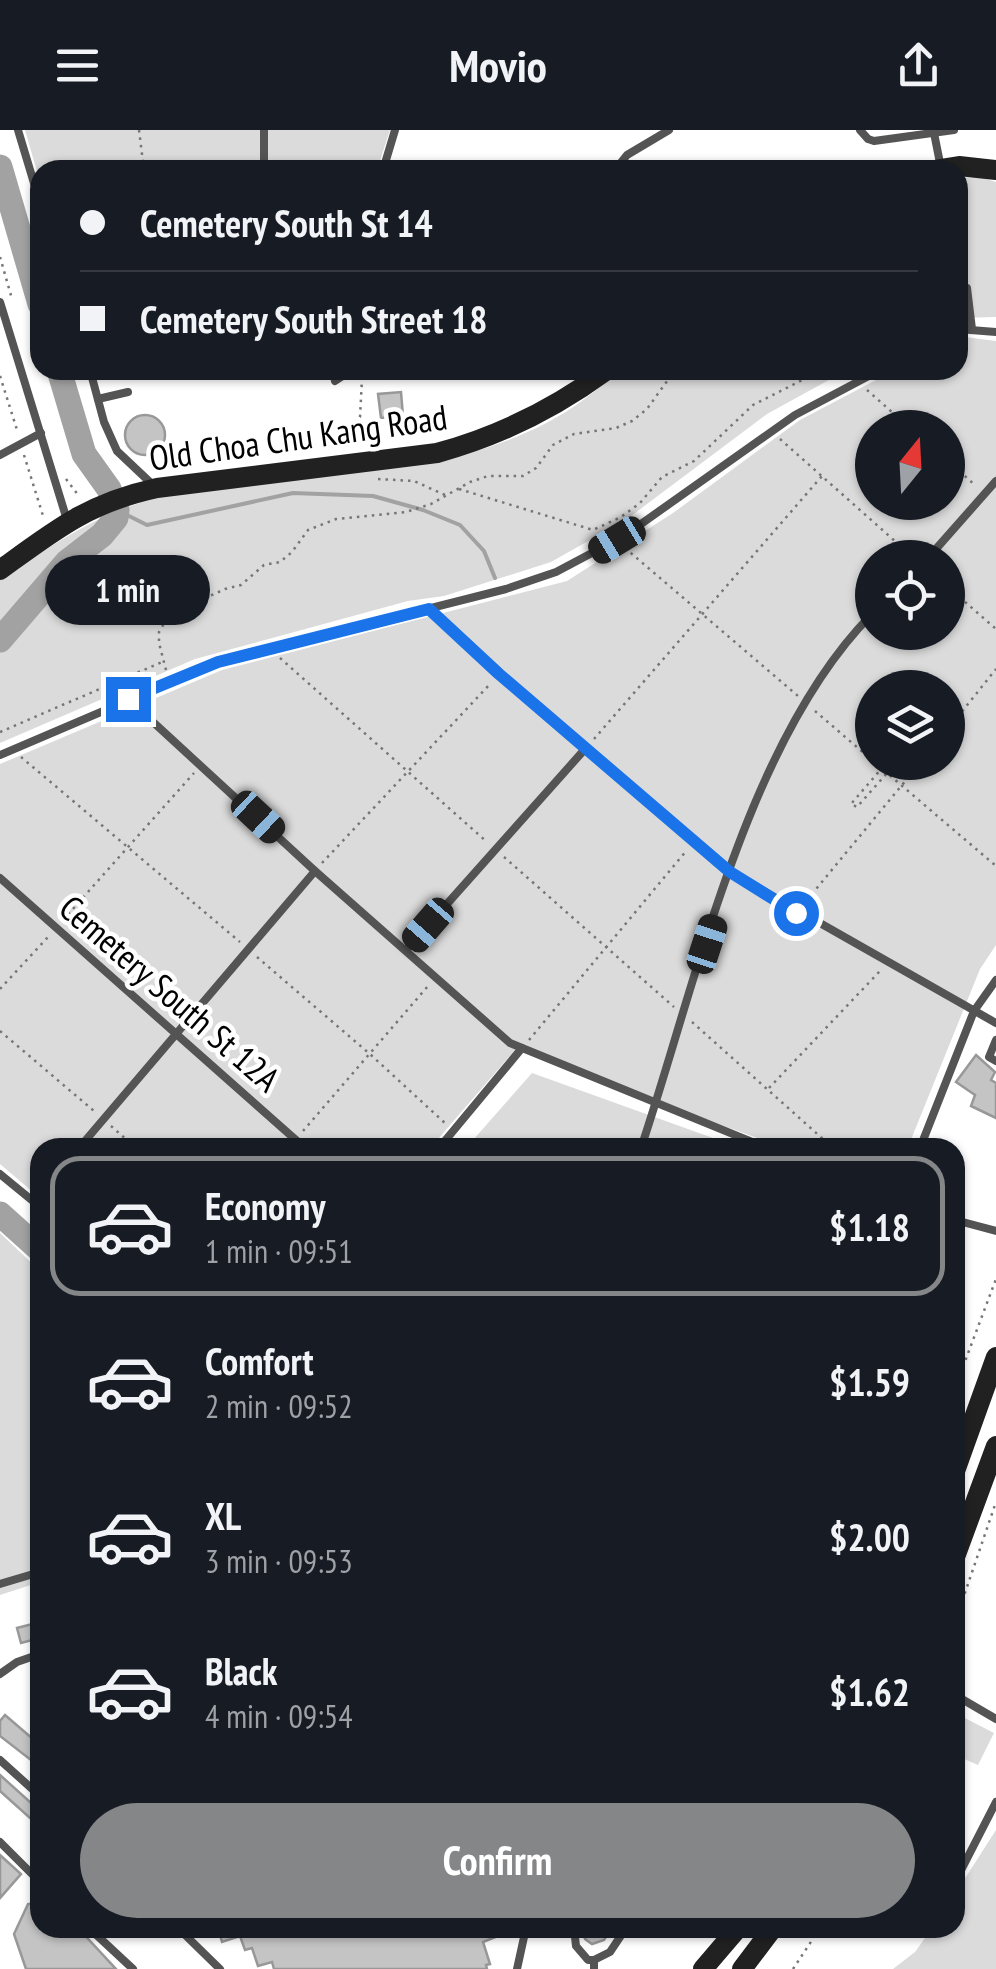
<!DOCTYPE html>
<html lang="en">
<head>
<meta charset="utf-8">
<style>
	body { margin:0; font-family:"PT Sans Narrow",sans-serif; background:#20242c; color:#f1f3f6; height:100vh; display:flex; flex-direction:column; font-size:38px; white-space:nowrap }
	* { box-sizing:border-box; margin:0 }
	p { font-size:32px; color:#9ea1a6 }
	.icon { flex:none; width:55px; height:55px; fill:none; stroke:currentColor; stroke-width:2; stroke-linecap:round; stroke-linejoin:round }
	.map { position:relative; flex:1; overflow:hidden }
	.side { position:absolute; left:30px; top:1008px; width:935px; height:800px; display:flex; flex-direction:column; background:#171b24; border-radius:30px; box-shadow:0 2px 8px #0004 }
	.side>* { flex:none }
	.top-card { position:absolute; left:30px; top:30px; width:938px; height:220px; border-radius:30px; box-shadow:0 2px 8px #0004; display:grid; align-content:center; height:220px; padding:0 50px; background:#171b24 }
	.needle { width:65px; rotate:18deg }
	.buttons { position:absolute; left:855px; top:280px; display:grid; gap:20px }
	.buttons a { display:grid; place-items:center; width:110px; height:110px; border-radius:50%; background:#171b24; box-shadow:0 2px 8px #0004; font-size:50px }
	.end { position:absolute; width:45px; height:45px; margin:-22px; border:12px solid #1a73e8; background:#fff; box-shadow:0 0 0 5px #fff }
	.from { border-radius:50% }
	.bubble { position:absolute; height:70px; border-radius:35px; background:#171b24; box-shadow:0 2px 8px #0004; font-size:32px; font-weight:600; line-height:70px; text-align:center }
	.car { position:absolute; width:30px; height:60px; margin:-30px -15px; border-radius:12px; box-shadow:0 0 8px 2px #0007; background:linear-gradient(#222 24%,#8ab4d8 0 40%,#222 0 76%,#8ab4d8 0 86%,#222 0) }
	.top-card b { display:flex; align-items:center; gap:35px; height:95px; font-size:38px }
	.top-card b+b { border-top:2px solid #363941 }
	.top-card i { width:25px; height:25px; background:#f1f3f6 }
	ul { padding:18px 0 0; list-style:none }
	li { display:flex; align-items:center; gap:30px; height:140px; margin:0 20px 15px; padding:0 30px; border:5px solid transparent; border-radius:30px }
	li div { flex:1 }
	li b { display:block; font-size:38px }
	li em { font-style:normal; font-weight:600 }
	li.on { border-color:#858687 }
	li>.icon { width:90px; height:90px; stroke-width:1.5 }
	.primary-button { display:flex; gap:20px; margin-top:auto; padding:20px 50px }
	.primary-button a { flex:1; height:115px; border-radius:60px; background:#858687; color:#fff; font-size:40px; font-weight:600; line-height:115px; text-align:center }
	header { display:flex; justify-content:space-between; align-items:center; height:130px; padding:0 50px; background:#171b24; font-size:45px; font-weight:600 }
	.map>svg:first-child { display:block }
	.green { fill:#dbdbdb; fill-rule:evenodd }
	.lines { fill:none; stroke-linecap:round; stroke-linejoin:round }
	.stream { stroke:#a2a2a2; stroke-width:4 }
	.river { stroke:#a2a2a2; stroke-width:25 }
	.building { fill:#c4c4c4; stroke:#989898; stroke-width:2.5 }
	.path { stroke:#767676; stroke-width:2.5; stroke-dasharray:2.5 5; stroke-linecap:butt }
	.lane { stroke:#545454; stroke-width:8 }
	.secondary { stroke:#212121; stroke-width:20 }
	.route { stroke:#1a73e8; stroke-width:12 }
	.labels { text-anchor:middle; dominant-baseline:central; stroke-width:9; stroke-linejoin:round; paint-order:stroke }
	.street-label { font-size:35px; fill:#000; stroke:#fff }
</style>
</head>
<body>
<header><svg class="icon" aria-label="menu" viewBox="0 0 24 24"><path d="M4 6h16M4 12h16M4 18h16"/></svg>Movio<svg class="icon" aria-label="share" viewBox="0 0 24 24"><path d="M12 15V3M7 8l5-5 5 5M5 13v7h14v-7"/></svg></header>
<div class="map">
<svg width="996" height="1839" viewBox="0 0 996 1839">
	<rect width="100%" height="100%" fill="#fff"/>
	<g class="green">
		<polygon points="25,0 390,0 377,40 40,40 40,52"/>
		<polygon points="980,47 996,52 996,187 958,188 958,48"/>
		<path d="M 965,207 L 996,211 L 996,815 L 980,839 L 908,1017 L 783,1017 L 682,981 L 521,913 L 431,1017 L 40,1018 L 40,1068 L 0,1034 L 0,634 L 222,540 L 567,451 L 673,383 L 800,290 L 895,240 L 958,240 L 958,209 ZM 872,298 L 948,298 L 948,372 L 872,372 ZM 872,428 L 948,428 L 948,502 L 872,502 ZM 872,558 L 948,558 L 948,632 L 872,632 Z"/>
		<path d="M 622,240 L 847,240 L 767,284 L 627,389 L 551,432 L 444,466 L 408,471 L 195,529 L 0,613 L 0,450 C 53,414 102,380 165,366 L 437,331 C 481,321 525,307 564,283 C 584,271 603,254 622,240 Z"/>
		<polygon points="532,943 738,1017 466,1018"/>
		<polygon points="0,1103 40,1141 40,1452 0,1465"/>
		<polygon points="955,1583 994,1603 978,1635 955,1625"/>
		<polygon points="996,1700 996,1839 893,1839 915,1822 932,1798 955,1798 955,1764"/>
	</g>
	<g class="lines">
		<polyline class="stream" points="117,380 147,395 293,363 373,366 423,380 460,395 484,421 495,448"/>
		<g class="river">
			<polyline points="0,37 40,174"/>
			<polyline points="0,510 67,432 102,405 116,388 117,380 109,359 84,324 59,240"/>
			<polyline points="0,1084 40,1120"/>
		</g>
	</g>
	<g class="building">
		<polygon points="401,262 403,286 381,288 378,264"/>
		<circle cx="145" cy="305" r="20"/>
		<polygon points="976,925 995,942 991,950 996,953 996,988 971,976 975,965 956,952"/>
		<polygon points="40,1492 40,1508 21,1513 17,1498"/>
		<polygon points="5,1585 40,1615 40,1637 0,1606 0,1591"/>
		<polygon points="0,1645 40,1681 40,1697 0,1661"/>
		<polygon points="0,1725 21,1744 0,1768"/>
		<polygon points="40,1772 40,1798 78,1798 116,1839 26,1839 14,1804 28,1774"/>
		<polygon points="218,1798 518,1798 483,1812 490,1834 486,1835 487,1839 274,1839 272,1832 258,1836 252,1818 245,1820 240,1806 222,1812"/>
		<polygon points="582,1798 612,1798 604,1810 592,1814 585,1809"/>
	</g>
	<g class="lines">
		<g class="path">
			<polyline points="139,0 144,40"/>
			<polyline points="0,127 12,169"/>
			<polyline points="958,128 962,128"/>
			<polyline points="0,246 18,303"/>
			<polyline points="867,260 910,298"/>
			<polyline points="780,309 914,428"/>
			<polyline points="344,317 342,305 360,287 362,249"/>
			<polyline points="24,325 44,389"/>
			<polyline points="948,331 976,356"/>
			<polyline points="66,349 79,366"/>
			<polyline points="378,349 414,351 445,365"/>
			<polyline points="459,359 593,400 621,387 640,373 662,347 694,331 753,275 822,240"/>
			<polyline points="625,418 798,566"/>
			<polyline points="948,457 996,499"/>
			<polyline points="280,528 487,712"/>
			<polyline points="166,540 159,513 159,502 169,485 225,459 241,455 264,435 280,432 292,422 308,400 336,389 406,382 431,374 470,352 488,346 523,346 536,338 553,315 574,304 616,298 632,291 647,279 675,240"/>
			<polyline points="815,581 872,630"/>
			<polyline points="948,599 996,539"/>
			<polyline points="0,602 162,532"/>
			<polyline points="594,609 822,346"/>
			<polyline points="21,627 240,812"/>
			<polyline points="875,632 882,638 851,674 857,677 887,643 996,736"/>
			<polyline points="504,727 674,877"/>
			<polyline points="322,733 491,553"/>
			<polyline points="807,770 921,632"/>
			<polyline points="63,790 194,643"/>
			<polyline points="257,827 371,925 446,994"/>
			<polyline points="0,859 48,807"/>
			<polyline points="692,892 833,1018"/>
			<polyline points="0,901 94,981"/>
			<polyline points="529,910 687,720"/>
			<polyline points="769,958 880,841"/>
			<polyline points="111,996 136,1018"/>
			<polyline points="303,1001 428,856"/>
			<polyline points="955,1258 996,1149"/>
			<polyline points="955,1492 996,1372"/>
			<polyline points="793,1839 820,1798"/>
		</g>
		<g class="lane">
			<polyline points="18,0 40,73"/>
			<polyline points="264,0 264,40"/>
			<polyline points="860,0 868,9 874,11 954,0"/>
			<polyline points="934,3 941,38"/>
			<polyline points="383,40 395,0"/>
			<polyline points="615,40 627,25 669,0"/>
			<polyline points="967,158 972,199"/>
			<polyline points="0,172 67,390"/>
			<polyline points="958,199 996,202"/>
			<polyline points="90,240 104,292 117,321 153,355"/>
			<polyline points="335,251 352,240"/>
			<polyline points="98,269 128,262"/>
			<polyline points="0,325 41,303"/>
			<polyline points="928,428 996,351"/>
			<polyline points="429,479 499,545 730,742 996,893"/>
			<polyline points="128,569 315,741 510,913 767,1018"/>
			<polyline points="0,625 218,532 506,459 556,442 624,406 795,285 880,240"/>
			<polyline points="0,748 305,1018"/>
			<polyline points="406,820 585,619"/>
			<polyline points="996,910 989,927 996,931"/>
			<polyline points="79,1018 315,741"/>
			<polyline points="439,1018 522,918"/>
			<path d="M 641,1018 C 697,851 747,610 872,484"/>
			<polyline points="920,1018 974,881 996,850"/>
			<polyline points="0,1044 34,1072 40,1066"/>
			<polyline points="955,1090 996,1101"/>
			<polyline points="0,1454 40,1442"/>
			<polyline points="0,1544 17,1532 40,1524"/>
			<polyline points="955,1565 996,1589"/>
			<polyline points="0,1630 40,1666"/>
			<polyline points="0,1712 40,1752"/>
			<polyline points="955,1752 996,1672"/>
			<polyline points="89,1798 133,1839"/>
			<polyline points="178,1798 220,1839"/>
			<polyline points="574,1798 576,1816 588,1830 594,1830 594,1839"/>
			<polyline points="594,1830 610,1822 626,1798"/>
			<polyline points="517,1839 526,1798"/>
		</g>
		<g class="secondary">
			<polyline points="934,40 959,36 996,40"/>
			<path d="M 0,440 C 55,400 88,373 157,358 L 437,323 C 500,306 554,279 607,240"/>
			<polyline points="955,1341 996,1227"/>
			<polyline points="955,1427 996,1316"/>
			<polyline points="703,1839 738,1798"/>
			<polyline points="742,1839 773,1798"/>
		</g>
	</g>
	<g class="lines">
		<polyline class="route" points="128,569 218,532 429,479 499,544 730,742 796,783"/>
	</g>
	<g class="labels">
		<g class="street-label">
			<text transform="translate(298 307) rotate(-8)">Old Choa Chu Kang Road</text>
			<text transform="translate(170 863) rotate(41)">Cemetery South St 12A</text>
		</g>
	</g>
</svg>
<div class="buttons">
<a><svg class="needle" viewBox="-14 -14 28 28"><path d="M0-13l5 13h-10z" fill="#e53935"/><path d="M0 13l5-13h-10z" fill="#9ea1a6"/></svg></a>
<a><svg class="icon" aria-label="locate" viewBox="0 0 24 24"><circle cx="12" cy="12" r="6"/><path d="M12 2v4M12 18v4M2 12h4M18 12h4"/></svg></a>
<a><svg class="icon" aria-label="layers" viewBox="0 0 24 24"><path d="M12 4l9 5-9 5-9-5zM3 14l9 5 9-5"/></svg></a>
</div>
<i class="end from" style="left:796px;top:783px"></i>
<i class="end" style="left:128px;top:569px"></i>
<div class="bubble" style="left:45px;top:425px;width:165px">1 min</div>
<i class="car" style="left:617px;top:410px;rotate:239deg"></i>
<i class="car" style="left:258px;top:687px;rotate:133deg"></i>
<i class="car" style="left:428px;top:795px;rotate:221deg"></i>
<i class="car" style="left:707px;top:814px;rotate:18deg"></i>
<div class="top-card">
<b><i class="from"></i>Cemetery South St 14</b>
<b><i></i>Cemetery South Street 18</b>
</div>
<section class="side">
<ul>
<li class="on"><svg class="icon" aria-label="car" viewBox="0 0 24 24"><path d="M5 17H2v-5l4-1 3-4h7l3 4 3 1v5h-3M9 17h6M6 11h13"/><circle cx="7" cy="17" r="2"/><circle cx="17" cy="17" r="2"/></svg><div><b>Economy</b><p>1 min · 09:51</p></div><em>$1.18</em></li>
<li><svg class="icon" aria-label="car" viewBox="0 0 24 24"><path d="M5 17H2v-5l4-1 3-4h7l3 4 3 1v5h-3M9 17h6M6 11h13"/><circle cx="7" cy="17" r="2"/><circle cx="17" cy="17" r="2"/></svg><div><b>Comfort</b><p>2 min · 09:52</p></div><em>$1.59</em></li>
<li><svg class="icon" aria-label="car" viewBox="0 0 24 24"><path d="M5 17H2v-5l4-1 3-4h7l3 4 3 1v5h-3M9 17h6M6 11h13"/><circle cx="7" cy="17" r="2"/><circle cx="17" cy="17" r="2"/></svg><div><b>XL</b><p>3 min · 09:53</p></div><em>$2.00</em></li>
<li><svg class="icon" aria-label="car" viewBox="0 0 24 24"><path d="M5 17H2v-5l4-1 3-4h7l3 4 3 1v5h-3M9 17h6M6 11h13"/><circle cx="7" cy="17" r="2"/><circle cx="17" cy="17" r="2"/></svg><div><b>Black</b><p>4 min · 09:54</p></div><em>$1.62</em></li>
</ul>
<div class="primary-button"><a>Confirm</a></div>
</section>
</div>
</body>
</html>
